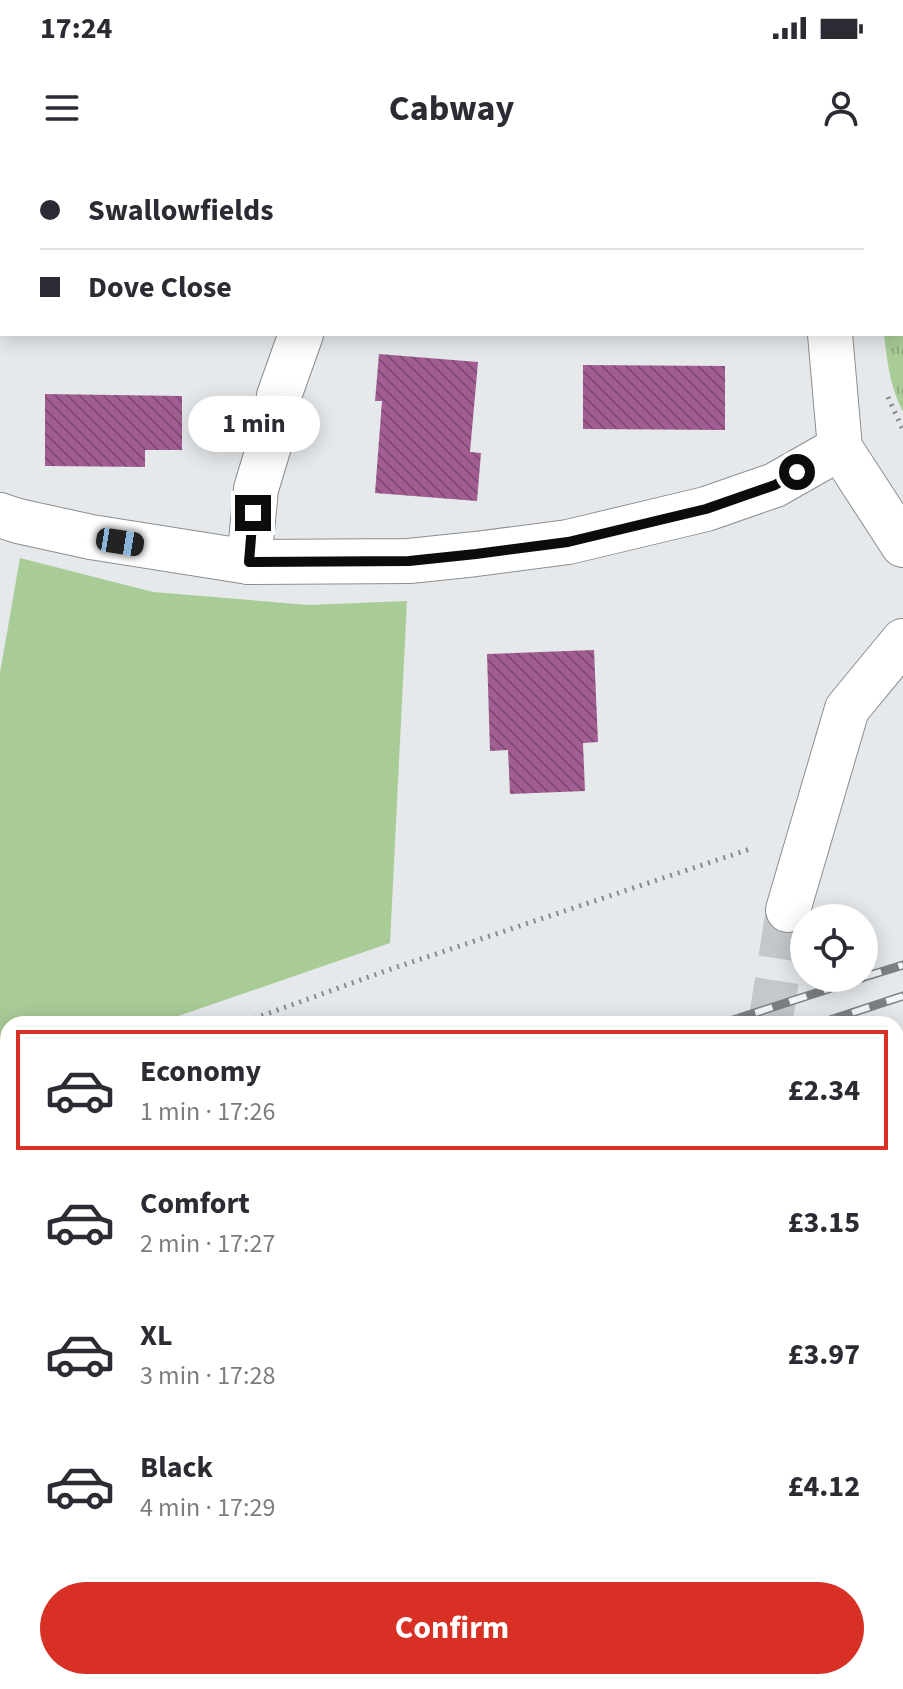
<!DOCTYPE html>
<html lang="en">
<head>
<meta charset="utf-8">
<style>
	body { margin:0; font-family:"Source Sans 3",sans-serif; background:#f7f7f7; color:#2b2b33; height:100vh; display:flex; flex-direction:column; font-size:30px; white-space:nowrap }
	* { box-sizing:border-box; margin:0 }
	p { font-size:26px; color:#7c7c81 }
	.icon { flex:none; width:44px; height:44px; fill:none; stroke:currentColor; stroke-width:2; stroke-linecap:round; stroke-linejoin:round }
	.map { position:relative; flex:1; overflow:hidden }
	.sheet { position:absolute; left:0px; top:856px; width:904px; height:674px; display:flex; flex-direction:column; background:#fff; border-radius:24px 24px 0 0; box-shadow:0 4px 20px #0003 }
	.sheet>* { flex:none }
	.top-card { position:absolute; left:0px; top:0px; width:904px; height:176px; box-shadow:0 4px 20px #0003; display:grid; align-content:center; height:176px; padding:0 40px; background:#fff }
	.tools { position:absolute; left:790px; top:744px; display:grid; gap:16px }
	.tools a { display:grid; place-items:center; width:88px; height:88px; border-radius:50%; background:#fff; box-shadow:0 4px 20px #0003; font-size:40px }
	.end { position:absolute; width:36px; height:36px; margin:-18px; border:10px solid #0b0c0d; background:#fff; box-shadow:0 0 0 4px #fff }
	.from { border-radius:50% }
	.bubble { position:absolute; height:56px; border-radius:28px; background:#fff; box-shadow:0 4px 20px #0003; font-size:26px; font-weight:700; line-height:56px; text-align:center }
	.car { position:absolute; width:24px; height:48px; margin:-24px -12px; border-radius:10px; box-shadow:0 0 6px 2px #0007; background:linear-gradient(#222 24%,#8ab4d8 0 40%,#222 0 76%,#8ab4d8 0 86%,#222 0) }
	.top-card b { display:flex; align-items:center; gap:28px; height:76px; font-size:30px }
	.top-card b+b { border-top:2px solid #e1e1e2 }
	.top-card i { width:20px; height:20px; background:#2b2b33 }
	ul { padding:14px 0 0; list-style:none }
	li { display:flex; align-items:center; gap:24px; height:120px; margin:0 16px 12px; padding:0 24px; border:4px solid transparent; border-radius:0px }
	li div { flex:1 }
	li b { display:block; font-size:30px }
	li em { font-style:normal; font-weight:700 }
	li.on { border-color:#d93025 }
	li>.icon { width:72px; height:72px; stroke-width:1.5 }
	.cta { display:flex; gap:16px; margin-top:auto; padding:16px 40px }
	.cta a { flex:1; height:92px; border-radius:48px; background:#d93025; color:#fff; font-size:32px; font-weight:700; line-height:92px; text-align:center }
	.status { display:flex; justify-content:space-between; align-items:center; height:56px; padding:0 40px; background:#fff; direction:ltr }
	.status svg { height:22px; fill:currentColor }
	header { display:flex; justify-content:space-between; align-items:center; height:104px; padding:0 40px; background:#fff; font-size:36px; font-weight:700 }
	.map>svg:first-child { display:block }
	.grass { fill:url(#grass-tufts) }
	.park { fill:#a9cc97 }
	.building { fill:url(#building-back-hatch) }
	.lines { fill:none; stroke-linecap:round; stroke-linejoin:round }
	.minor-tunnel { stroke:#c4c8cb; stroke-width:44; stroke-dasharray:44 22; stroke-linecap:butt }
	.service-casing { stroke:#8b8e91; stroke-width:30 }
	.minor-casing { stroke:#8b8e91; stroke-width:46 }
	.path { stroke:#87898b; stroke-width:5; stroke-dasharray:2 6; stroke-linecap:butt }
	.service { stroke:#fff; stroke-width:28 }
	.minor { stroke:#fff; stroke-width:44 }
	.rail-casing { stroke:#7d8082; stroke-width:9 }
	.rail { stroke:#f3f6fa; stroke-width:6; stroke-dasharray:18; stroke-linecap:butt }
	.route { stroke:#0b0c0d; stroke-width:10 }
</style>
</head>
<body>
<div class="status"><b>17:24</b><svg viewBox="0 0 49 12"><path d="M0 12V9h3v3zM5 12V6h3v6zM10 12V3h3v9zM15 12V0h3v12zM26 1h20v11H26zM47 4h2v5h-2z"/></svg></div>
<header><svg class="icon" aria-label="menu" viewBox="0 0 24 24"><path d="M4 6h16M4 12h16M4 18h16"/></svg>Cabway<svg class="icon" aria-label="person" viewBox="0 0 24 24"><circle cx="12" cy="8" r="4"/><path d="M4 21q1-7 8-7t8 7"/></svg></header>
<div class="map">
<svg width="903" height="1529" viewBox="0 0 903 1529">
	<defs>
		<pattern id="grass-tufts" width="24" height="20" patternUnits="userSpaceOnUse" patternTransform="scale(2)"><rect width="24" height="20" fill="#a9cc97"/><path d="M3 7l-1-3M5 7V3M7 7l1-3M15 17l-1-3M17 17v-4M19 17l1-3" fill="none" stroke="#90ae81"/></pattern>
		<pattern id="building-back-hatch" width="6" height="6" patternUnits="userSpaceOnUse" patternTransform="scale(2)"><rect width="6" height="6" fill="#a25e92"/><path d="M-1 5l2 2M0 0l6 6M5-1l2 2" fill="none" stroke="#824c76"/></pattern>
	</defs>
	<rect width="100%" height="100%" fill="#e5e9ec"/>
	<path class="grass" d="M 902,124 L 903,127 L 903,252 C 890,227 887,201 884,174 L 902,174 Z"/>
	<polygon class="park" points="20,398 153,432 309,445 407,441 390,783 155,864 8,864 8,915 0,917 0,513"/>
	<g class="building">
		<polygon points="379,194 478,202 470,292 481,293 477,341 375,333 382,241 375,241"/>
		<polygon points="583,205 725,206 725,270 583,269"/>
		<polygon points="45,234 182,236 182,290 145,290 145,307 45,306"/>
		<polygon points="594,490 598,582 583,583 585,631 510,634 508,590 490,591 487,494"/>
	</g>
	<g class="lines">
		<polyline class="minor-tunnel" points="770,864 788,750"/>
		<g class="service-casing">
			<g id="service">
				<polyline points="896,1226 903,1254"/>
				<polyline points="428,1522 432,1529"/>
			</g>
		</g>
		<g class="minor-casing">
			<g id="minor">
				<polyline points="236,0 238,2"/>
				<polyline points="411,2 414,0"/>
				<polyline points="835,2 835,0"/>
				<polyline points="830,174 840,288 903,385"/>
				<polyline points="0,355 18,361 91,377 249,402 409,401 476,394 568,382 706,349 775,325 840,288"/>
				<polyline points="249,402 256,329 272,276 279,236 301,174"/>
				<polyline points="788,750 847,549 903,481"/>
				<polyline points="896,1012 903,1009"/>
				<polyline points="0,1402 8,1393"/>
			</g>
		</g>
		<g class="path">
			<polyline points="902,75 903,74"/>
			<polyline points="888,237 903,270"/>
			<polyline points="239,864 388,810 753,688"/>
			<polyline points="0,951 8,948"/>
		</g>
		<use href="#service" class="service"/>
		<use href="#minor" class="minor"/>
		<g class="rail-casing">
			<g id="rail">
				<polyline points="864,817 903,805"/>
				<polyline points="721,864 862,818"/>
				<polyline points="818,864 903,836"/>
				<polyline points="0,1139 8,1136"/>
				<polyline points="0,1169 8,1166"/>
			</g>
		</g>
		<use href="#rail" class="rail"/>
	</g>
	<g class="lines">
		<polyline class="route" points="253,353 249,402 409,401 476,394 568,382 706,349 775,325 797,312"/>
	</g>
</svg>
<div class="tools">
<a><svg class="icon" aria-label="locate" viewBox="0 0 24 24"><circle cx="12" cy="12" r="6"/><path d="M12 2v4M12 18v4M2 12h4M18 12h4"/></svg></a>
</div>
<i class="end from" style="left:797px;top:312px"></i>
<i class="end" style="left:253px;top:353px"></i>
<div class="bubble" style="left:188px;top:236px;width:132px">1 min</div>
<i class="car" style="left:120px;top:382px;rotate:99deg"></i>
<div class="top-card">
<b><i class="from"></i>Swallowfields</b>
<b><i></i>Dove Close</b>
</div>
<section class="sheet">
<ul>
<li class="on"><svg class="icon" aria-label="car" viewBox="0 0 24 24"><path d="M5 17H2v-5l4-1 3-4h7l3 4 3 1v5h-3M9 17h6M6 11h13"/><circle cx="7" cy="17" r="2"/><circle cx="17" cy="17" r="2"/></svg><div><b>Economy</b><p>1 min · 17:26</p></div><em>£2.34</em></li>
<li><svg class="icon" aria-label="car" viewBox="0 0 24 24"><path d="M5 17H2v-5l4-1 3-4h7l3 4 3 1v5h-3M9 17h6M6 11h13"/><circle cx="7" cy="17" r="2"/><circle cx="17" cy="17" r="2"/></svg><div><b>Comfort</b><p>2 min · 17:27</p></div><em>£3.15</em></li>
<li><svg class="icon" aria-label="car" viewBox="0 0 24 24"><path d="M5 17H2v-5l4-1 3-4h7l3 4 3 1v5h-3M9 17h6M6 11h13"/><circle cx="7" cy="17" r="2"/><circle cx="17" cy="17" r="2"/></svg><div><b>XL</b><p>3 min · 17:28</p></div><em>£3.97</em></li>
<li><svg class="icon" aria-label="car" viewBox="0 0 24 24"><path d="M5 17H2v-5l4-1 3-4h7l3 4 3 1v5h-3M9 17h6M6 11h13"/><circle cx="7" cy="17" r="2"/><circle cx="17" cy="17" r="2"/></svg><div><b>Black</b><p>4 min · 17:29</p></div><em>£4.12</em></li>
</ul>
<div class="cta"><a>Confirm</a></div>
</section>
</div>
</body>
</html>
